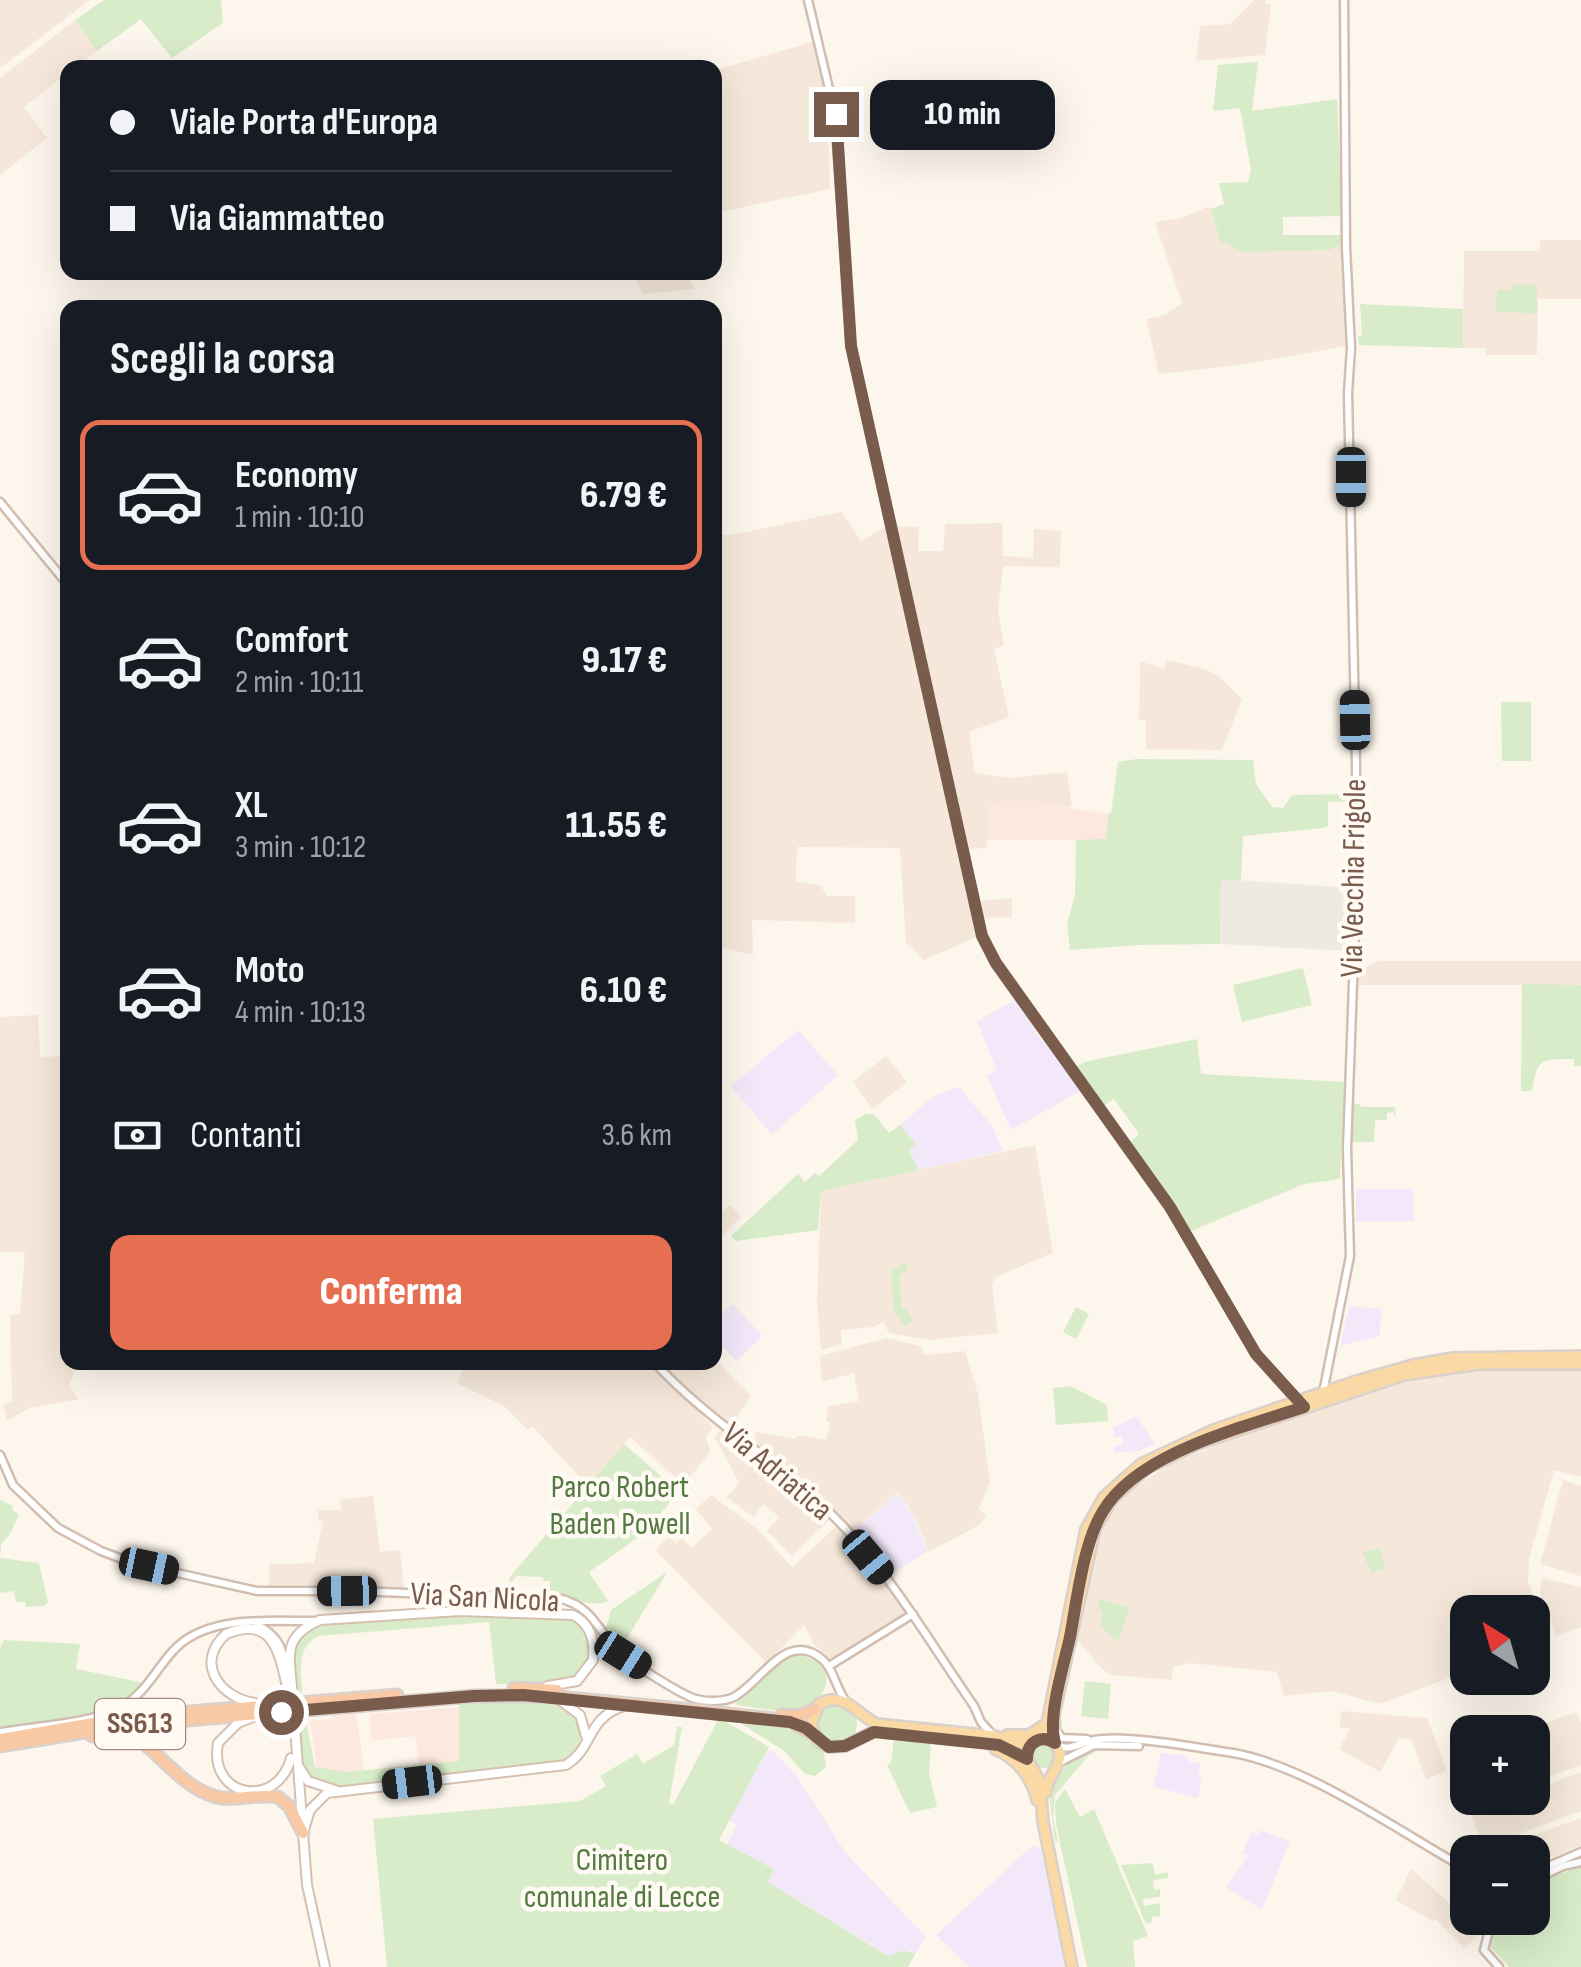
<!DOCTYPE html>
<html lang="it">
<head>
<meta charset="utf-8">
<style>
	body { margin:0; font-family:"Sofia Sans Condensed",sans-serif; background:#242831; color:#f1f3f6; height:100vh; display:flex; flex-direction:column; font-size:38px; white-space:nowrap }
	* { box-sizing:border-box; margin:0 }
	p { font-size:32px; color:#9ea1a6 }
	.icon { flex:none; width:55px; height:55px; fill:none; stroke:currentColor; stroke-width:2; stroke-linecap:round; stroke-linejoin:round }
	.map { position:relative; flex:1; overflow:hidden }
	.panel { position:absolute; left:60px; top:300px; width:662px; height:1070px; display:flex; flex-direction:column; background:#171b24; border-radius:20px; box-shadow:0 10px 40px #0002 }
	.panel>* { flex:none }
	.top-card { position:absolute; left:60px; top:60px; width:662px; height:220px; border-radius:20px; box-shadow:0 10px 40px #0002; display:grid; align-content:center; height:220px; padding:0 50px; background:#171b24 }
	.needle { width:65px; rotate:323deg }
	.fabs { position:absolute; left:1450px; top:1595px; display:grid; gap:20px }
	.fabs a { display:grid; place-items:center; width:100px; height:100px; border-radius:20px; background:#171b24; box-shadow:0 10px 40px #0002; font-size:50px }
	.end { position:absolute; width:45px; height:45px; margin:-22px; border:12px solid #7a5c4d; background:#fff; box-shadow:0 0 0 5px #fff }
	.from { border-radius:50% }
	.bubble { position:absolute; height:70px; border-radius:20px; background:#171b24; box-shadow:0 10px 40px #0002; font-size:32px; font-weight:800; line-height:70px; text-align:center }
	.car { position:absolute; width:30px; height:60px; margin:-30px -15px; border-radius:12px; box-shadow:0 0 8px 2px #0007; background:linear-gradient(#222 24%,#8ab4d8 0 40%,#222 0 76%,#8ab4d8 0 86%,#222 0) }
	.top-card b { display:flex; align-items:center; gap:35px; height:95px; font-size:38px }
	.top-card b+b { border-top:2px solid #363941 }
	.top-card i { width:25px; height:25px; background:#f1f3f6 }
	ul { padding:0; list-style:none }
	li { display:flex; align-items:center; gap:30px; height:150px; margin:0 20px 15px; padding:0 30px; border:5px solid transparent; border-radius:20px }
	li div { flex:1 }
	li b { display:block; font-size:38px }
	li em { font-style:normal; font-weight:800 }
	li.active { border-color:#e76f51 }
	li>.icon { width:90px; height:90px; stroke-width:1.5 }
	h2 { padding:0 50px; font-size:45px; line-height:120px }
	.pay { display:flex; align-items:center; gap:25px; height:110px; padding:0 50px; font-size:38px }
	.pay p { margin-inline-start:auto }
	.primary-button { display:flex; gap:20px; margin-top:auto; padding:20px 50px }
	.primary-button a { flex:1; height:115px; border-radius:20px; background:#e76f51; color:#fff; font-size:40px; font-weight:800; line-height:115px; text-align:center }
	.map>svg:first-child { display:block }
	.residential { fill:#f5e8da }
	.commercial { fill:#fde8e0 }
	.industrial { fill:#efe9e4 }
	.education { fill:#f3e8fa }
	.green { fill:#d8ecc9 }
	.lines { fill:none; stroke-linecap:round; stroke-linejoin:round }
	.tertiary-casing { stroke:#d1beb0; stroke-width:11 }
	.secondary-casing { stroke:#d6c0b0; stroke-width:12 }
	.primary-casing { stroke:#dad1cd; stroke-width:14 }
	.trunk-casing { stroke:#dad1cd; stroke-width:15 }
	.tertiary { stroke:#fff; stroke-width:6 }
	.secondary { stroke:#fff; stroke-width:8 }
	.primary { stroke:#fbd9a5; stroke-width:9 }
	.trunk { stroke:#f9c8a4; stroke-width:10 }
	.secondary-bridge-casing { stroke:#d6c0b0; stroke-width:12; stroke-linecap:butt }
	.secondary-bridge { stroke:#fff; stroke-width:8 }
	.route { stroke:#7a5c4d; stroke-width:12 }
	.labels { text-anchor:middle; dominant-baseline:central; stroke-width:9; stroke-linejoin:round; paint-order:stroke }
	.shield { fill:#fffaf3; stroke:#a28b7f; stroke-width:2.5 }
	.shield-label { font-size:30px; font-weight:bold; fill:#7a5c4d }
	.street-label { font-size:32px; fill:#7a5c4d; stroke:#fffaf3 }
	.park-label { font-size:32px; fill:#537a41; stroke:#fffaf3 }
</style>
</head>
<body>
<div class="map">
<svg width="1581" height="1967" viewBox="0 0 1581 1967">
	<rect width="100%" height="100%" fill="#fdf6ec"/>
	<g class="residential">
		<polygon points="0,0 90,0 0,68"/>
		<polygon points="1254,0 1266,0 1265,4 1271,5 1265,55 1196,61 1200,26 1230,24"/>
		<polygon points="75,20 97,51 75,67 68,68 67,73 24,107 47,138 0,175 0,78"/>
		<polygon points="813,42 827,96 830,189 715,213 715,70"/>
		<polygon points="1207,207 1211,209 1220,241 1329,250 1342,245 1347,346 1240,365 1159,374 1146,319 1165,315 1182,303 1155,222 1181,218"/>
		<polygon points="1540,240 1581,240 1581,299 1538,299 1537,355 1486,355 1485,348 1463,348 1464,251 1539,251"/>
		<polygon points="632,273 684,273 695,289 643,294"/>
		<polygon points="842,512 861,541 888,526 919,527 918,551 943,551 945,524 1002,523 1003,556 1033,558 1034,529 1061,531 1060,567 1003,566 998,610 1004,646 994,649 1009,717 969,732 975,773 1010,778 1067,772 1072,807 1035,802 988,803 987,848 967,849 979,901 1012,898 1012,917 975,918 979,936 924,960 906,943 900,848 797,847 796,881 820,885 827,896 855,896 855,923 752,920 753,955 715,946 715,534 731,535"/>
		<polygon points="1166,660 1205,669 1220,677 1242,699 1222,750 1146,749 1146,721 1139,720 1140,661 1164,669"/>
		<polygon points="1378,961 1581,961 1581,985 1358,985 1358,972"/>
		<polygon points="38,1015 40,1057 67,1056 68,1362 78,1363 69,1386 79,1399 29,1408 7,1421 3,1405 12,1402 10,1315 20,1314 25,1252 0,1252 0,1017"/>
		<polygon points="886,1056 907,1082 873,1109 853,1082"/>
		<polygon points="1035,1145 1053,1253 994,1278 992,1286 998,1333 928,1340 889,1333 883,1322 873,1327 841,1330 842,1344 821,1350 817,1302 821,1191"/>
		<polygon points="730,1205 741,1217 715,1242 715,1219"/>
		<polygon points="887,1338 921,1346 924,1355 965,1351 978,1394 990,1482 979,1509 986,1516 978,1526 928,1552 916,1519 898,1492 852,1532 813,1490 754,1444 756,1432 795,1439 799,1435 826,1440 830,1423 826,1421 828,1406 859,1401 854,1373 822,1382 820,1356"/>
		<polygon points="715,1359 751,1396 731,1426 701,1405 659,1363 715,1362"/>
		<polygon points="466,1363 650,1363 713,1427 706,1437 710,1452 684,1485 630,1437 588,1486 533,1427 527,1429 504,1406 457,1383"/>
		<polygon points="1546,1369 1581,1371 1581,1477 1554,1470 1529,1559 1528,1582 1550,1641 1533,1647 1532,1612 1468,1612 1467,1671 1380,1704 1332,1691 1284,1696 1277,1672 1190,1663 1173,1667 1172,1680 1111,1675 1104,1671 1077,1640 1101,1530 1112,1509 1126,1494 1166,1466 1222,1443 1409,1380 1458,1372"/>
		<polygon points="721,1430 793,1486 829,1520 792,1556 767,1531 779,1517 764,1504 753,1517 727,1497 739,1483 715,1437"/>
		<polygon points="1563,1480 1581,1486 1581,1576 1540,1564"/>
		<polygon points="711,1495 756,1528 792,1567 838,1525 908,1612 831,1660 814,1644 804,1625 767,1663 655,1550 669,1536 676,1543 682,1538 692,1548 712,1529 696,1509"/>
		<polygon points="373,1496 380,1552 400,1550 404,1590 363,1587 269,1588 269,1564 314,1563 323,1521 318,1521 318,1510 341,1510 340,1500"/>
		<polygon points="1542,1578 1581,1587 1581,1627 1556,1636 1540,1592"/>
		<polygon points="1341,1711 1427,1718 1447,1771 1426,1779 1411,1739 1399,1738 1380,1772 1339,1749 1350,1729 1340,1727"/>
		<polygon points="1576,1712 1581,1723 1581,1765 1533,1782 1532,1732 1521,1732"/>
		<polygon points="1467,1752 1468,1798 1491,1798 1468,1806 1450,1758"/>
		<polygon points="1581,1772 1581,1811 1483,1847 1471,1812 1511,1798 1532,1798 1533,1790"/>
		<polygon points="1581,1818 1581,1845 1533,1865 1532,1852 1488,1852"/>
		<polygon points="1411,1869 1482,1932 1464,1948 1436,1919 1433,1921 1396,1900"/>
	</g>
	<g class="commercial">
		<polygon points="1035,802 1108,814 1106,840 987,840 987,803"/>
		<polygon points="459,1707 459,1761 419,1765 415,1736 372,1741 369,1714"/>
		<polygon points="356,1711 364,1770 346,1772 317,1769 310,1721 332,1719 332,1713"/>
	</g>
	<polygon class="industrial" points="1221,879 1339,887 1339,893 1351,894 1349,951 1220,944"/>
	<g class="education">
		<polygon points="1016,999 1036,1028 1035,1032 1042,1041 1045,1040 1082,1090 1011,1130 987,1076 997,1071 977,1021"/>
		<polygon points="798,1030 838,1075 772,1135 731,1086"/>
		<polygon points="959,1087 992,1126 1003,1151 919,1170 909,1149 915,1144 900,1125 934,1096"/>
		<polygon points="1356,1189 1413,1189 1414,1221 1356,1222"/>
		<polygon points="733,1304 762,1336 736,1361 715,1339 715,1321"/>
		<polygon points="1349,1307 1381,1308 1380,1336 1340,1346"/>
		<polygon points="1136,1416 1155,1444 1138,1451 1115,1453 1114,1446 1123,1445 1122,1437 1114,1437 1113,1428"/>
		<polygon points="898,1493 915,1520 927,1552 889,1575 853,1532"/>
		<polygon points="773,1751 796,1775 845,1852 926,1937 916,1953 910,1951 889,1956 767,1881 774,1869 727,1844 737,1825 729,1820 767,1752"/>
		<polygon points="1161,1753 1188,1756 1188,1761 1201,1764 1198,1777 1202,1779 1198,1798 1154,1787"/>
		<polygon points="1260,1830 1290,1841 1262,1910 1226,1887 1249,1855 1242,1854 1251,1832 1258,1835"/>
		<polygon points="1033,1845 1041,1849 1065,1967 969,1967 936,1935"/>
	</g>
	<g class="green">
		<polygon points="104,0 221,0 223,23 172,58 141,19 97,51 75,20"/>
		<polygon points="1258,62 1252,111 1337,99 1342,216 1283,217 1283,235 1342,235 1342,245 1329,250 1243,252 1220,241 1211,209 1224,204 1219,183 1248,182 1251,170 1240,108 1213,111 1218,65"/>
		<polygon points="1513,284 1537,285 1537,313 1496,312 1497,290 1512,290"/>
		<polygon points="1360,304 1463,309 1463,348 1359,345 1358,336 1362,336"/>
		<polygon points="1501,702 1531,702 1531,761 1502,761"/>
		<polygon points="1137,759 1253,760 1256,784 1272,807 1283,808 1292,795 1353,794 1353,801 1328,802 1328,826 1323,828 1243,836 1241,880 1221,880 1220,944 1139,945 1070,950 1067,924 1075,896 1076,840 1106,839 1108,814 1111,813 1118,762"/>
		<polygon points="1303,968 1312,1005 1242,1022 1233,985"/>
		<path d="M 1522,984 L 1581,985 L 1581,1066 L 1574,1066 L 1574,1059 C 1541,1059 1537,1058 1532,1091 L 1521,1091 Z"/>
		<polygon points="1197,1039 1201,1074 1344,1082 1340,1179 1304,1184 1191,1231 1130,1142 1139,1134 1114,1099 1103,1106 1075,1068 1084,1062"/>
		<polygon points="1353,1104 1360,1104 1361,1107 1395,1107 1396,1119 1393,1112 1387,1113 1387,1120 1375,1120 1374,1142 1351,1142"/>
		<polygon points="865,1114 874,1114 889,1133 900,1125 916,1144 909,1150 919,1170 821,1191 818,1230 736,1241 731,1236 798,1174 805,1182 815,1173 819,1176 858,1140 855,1120"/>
		<polygon points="906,1262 908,1269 899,1276 902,1309 906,1309 913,1320 905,1326 894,1311 891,1271"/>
		<polygon points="1076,1307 1089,1314 1076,1339 1063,1332"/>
		<polygon points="1071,1386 1107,1405 1108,1421 1056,1425 1053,1388"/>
		<path d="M 624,1444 L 669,1483 L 669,1504 L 640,1536 L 589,1572 L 608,1601 C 586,1609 572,1595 550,1594 L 550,1581 L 544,1581 L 543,1577 L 517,1576 L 511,1582 L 509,1579 L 514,1572 Z"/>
		<polygon points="0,1500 13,1506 12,1510 19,1514 10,1534 1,1544 0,1558 39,1563 48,1602 44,1606 26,1607 25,1602 16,1602 14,1591 1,1593 0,1588"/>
		<polygon points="1380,1548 1386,1569 1371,1572 1362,1552"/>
		<polygon points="667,1572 620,1650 606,1629 611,1610"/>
		<polygon points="1100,1599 1129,1608 1118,1643 1100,1625 1103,1611 1098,1609"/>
		<path d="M 457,1615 C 485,1615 541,1609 567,1617 C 580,1621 589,1632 590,1645 C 594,1692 528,1684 496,1684 L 489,1622 L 319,1636 C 295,1647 302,1672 302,1695 L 294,1696 C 293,1669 286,1638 316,1626 Z"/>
		<path d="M 4,1640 L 80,1644 L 76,1669 L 145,1683 C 111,1721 48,1721 0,1728 L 0,1648 Z"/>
		<path d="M 798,1654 L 818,1662 L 827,1675 C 824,1723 769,1710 737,1705 L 736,1699 L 783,1659 Z"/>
		<polygon points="1085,1681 1111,1684 1108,1719 1081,1716"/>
		<path d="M 511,1698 C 525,1699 547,1697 560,1702 C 591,1716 586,1752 558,1764 L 334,1787 L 311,1780 L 300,1762 L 296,1715 L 307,1726 L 315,1767 L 346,1772 L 459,1761 L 459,1701 Z"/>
		<circle cx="836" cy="1724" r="21"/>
		<polygon points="734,1719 794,1726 824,1753 826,1767 815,1776 805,1774 784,1751"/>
		<polygon points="718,1720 726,1722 769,1747 719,1840 774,1869 768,1882 888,1956 902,1951 916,1953 908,1967 387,1967 373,1819 580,1801 606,1786 600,1776 637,1754 643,1764 674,1745 677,1727 682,1727 669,1803 673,1805"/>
		<polygon points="894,1739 931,1743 929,1773 937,1807 910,1813 887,1765 891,1763"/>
		<circle cx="1044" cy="1756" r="12"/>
		<polygon points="1100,1746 1128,1748 1100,1749 1088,1756 1055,1795 1053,1818 1058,1841 1055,1842 1049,1792 1051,1779 1061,1772 1068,1760"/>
		<polygon points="1065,1789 1080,1817 1094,1809 1148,1936 1133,1941 1135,1967 1087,1967 1056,1824 1055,1803"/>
		<polygon points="1153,1863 1155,1875 1168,1872 1168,1878 1153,1880 1154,1890 1160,1889 1160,1897 1143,1899 1144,1906 1160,1903 1160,1916 1152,1917 1152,1922 1146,1924 1121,1865"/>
		<polygon points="1581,1866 1581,1967 1509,1967 1489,1945 1492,1928 1504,1918 1532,1918 1533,1892 1549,1878"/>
	</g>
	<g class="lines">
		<g class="tertiary-casing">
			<g id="tertiary">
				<polyline points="808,0 835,114 851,346 982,936 995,963 1170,1207 1256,1355 1298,1402"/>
				<polyline points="0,502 68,585"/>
				<path d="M 654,1362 C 706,1419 773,1458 828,1511 C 887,1567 928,1640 974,1706 L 981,1722 L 993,1735"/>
				<polyline points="1323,1393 1350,1256 1347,1149 1356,900 1356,765 1348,393 1351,348 1346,247 1344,0"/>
				<path d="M 0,1455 L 13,1485 L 58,1528 L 101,1551 L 133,1563 L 257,1591 L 354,1591 L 562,1599 C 593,1608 597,1629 617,1650 C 626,1660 683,1696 696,1699 C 707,1702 723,1702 734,1697 C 762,1682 787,1628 823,1660 C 834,1670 836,1688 845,1700"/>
				<path d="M 258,1625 C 276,1635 283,1646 285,1666"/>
				<polyline points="829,1666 913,1614"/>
				<polyline points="1055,1729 1062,1738 1087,1739"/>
				<path d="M 0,1732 C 35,1726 89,1724 120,1708 C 144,1695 155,1671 172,1652 C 206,1613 271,1622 318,1621"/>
				<path d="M 1058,1746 C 1072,1751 1081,1742 1095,1740 C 1124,1734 1201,1748 1233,1753 C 1308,1766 1400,1832 1468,1870"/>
				<polyline points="1060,1762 1094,1745 1139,1746"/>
				<polyline points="1532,1873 1581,1852"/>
				<polyline points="1532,1881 1563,1866 1581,1862"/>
				<polyline points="1492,1918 1484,1950 1499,1967"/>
			</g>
		</g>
		<g class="secondary-casing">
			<g id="secondary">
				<path d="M 292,1687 C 289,1652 284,1636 320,1620 L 460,1611 L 573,1615 C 591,1624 595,1641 593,1660 L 577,1681 L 548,1686"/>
				<polyline points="561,1701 580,1715 586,1736"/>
				<path d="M 255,1703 C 220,1698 194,1663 226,1634 C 272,1615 279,1651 287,1687"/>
				<path d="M 253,1717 L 238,1723 L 218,1743 C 208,1798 277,1810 291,1758"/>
				<polyline points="295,1727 307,1885 325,1967"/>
				<polyline points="299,1767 308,1781 335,1790"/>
				<path d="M 303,1833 L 310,1810 L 327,1793 L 566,1765 C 594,1748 586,1718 624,1706"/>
			</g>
		</g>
		<g class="primary-casing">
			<g id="primary">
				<polyline points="1007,1735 1029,1735 1043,1726"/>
				<polyline points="1038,1740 1047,1723 1086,1529 1104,1497 1141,1464 1213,1430 1356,1381 1413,1365 1453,1358 1581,1356"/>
				<path d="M 1034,1742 L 1018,1743 L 994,1736 L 877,1724 C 855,1714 846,1690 819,1704 L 811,1725 L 818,1741 L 829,1747 L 845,1746 L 875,1731 L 984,1742 L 1007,1747 L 1027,1759 L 1040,1781 L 1043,1822 L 1072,1967"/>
				<polyline points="1055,1743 1054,1715 1095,1529 1112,1499 1147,1468 1200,1443 1404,1375 1479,1364 1581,1364"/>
				<path d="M 995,1749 C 1018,1759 1031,1776 1037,1800"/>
				<path d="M 1046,1792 C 1047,1772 1072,1759 1052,1741"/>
			</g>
		</g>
		<g class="trunk-casing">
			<g id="trunk">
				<polyline points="514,1688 557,1690"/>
				<polyline points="782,1715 799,1716 815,1709"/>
				<path d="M 92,1736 L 125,1735 L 137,1738 C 163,1757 188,1793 222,1798 C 241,1800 259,1793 278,1797 L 289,1806 L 303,1833"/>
				<polyline points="0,1739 128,1717 397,1695"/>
				<polyline points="0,1746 128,1725 474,1696 547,1696 682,1709 790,1721 813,1734"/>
			</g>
		</g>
		<use href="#tertiary" class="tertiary"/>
		<use href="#secondary" class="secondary"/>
		<use href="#primary" class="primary"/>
		<use href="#trunk" class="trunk"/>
		<g class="secondary-bridge-casing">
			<polyline id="secondary-bridge" points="292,1687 295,1727"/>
		</g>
		<use href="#secondary-bridge" class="secondary-bridge"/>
	</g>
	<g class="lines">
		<path class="route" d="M 281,1712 L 474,1696 L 523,1695 L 790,1722 L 806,1728 L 829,1747 L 845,1746 L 874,1732 L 999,1745 L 1027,1759 C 1027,1742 1041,1734 1055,1743 C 1047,1717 1064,1665 1070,1637 C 1077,1600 1083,1544 1103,1511 C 1139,1452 1241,1428 1304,1407 L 1256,1354 L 1170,1207 L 996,963 L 982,936 L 851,346 L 836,114"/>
	</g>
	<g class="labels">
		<rect class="shield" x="95" y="1699" width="90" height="50" rx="8"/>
		<g class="shield-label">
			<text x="140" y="1724">SS613</text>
		</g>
		<g class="street-label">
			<text transform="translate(1354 878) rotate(-89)">Via Vecchia Frigole</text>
			<text transform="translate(777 1472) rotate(40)">Via Adriatica</text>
			<text transform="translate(485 1598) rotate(3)">Via San Nicola</text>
		</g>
		<g class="park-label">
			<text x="620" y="1487">Parco Robert<tspan x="620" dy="37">Baden Powell</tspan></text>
			<text x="622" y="1860">Cimitero<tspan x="622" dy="37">comunale di Lecce</tspan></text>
		</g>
	</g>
</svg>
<div class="fabs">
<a><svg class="needle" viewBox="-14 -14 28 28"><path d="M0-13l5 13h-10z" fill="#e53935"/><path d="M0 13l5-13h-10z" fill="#9ea1a6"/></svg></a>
<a>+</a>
<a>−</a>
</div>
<i class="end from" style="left:281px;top:1712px"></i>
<i class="end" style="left:836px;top:114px"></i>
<div class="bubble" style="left:870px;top:80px;width:185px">10 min</div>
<i class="car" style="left:1351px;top:477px;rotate:180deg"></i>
<i class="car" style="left:1355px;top:720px;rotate:359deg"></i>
<i class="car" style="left:868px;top:1557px;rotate:140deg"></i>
<i class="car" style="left:149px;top:1566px;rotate:102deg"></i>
<i class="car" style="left:347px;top:1591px;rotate:269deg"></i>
<i class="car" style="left:623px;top:1655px;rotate:122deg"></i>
<i class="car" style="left:412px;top:1782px;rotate:263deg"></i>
<div class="top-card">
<b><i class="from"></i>Viale Porta d'Europa</b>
<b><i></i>Via Giammatteo</b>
</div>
<section class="panel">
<h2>Scegli la corsa</h2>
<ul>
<li class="active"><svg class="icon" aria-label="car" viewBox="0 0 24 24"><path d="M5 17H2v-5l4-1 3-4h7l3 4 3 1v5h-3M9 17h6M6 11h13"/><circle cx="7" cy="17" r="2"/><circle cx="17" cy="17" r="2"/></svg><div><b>Economy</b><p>1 min · 10:10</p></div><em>6.79 €</em></li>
<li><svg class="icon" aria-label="car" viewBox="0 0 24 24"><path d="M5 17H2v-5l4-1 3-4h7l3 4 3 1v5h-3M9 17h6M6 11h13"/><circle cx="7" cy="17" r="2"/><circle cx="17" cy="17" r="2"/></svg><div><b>Comfort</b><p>2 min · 10:11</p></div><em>9.17 €</em></li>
<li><svg class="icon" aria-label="car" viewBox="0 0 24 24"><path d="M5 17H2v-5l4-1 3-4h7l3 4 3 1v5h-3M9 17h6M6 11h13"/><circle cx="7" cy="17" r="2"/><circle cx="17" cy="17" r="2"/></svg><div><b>XL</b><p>3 min · 10:12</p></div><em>11.55 €</em></li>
<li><svg class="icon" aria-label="car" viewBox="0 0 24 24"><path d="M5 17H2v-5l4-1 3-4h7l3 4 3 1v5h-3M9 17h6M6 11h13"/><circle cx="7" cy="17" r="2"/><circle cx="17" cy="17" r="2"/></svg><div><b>Moto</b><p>4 min · 10:13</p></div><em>6.10 €</em></li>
</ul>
<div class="pay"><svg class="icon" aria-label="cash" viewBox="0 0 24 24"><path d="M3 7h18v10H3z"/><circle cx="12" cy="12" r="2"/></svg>Contanti<p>3.6 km</p></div>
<div class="primary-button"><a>Conferma</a></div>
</section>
</div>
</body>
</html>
